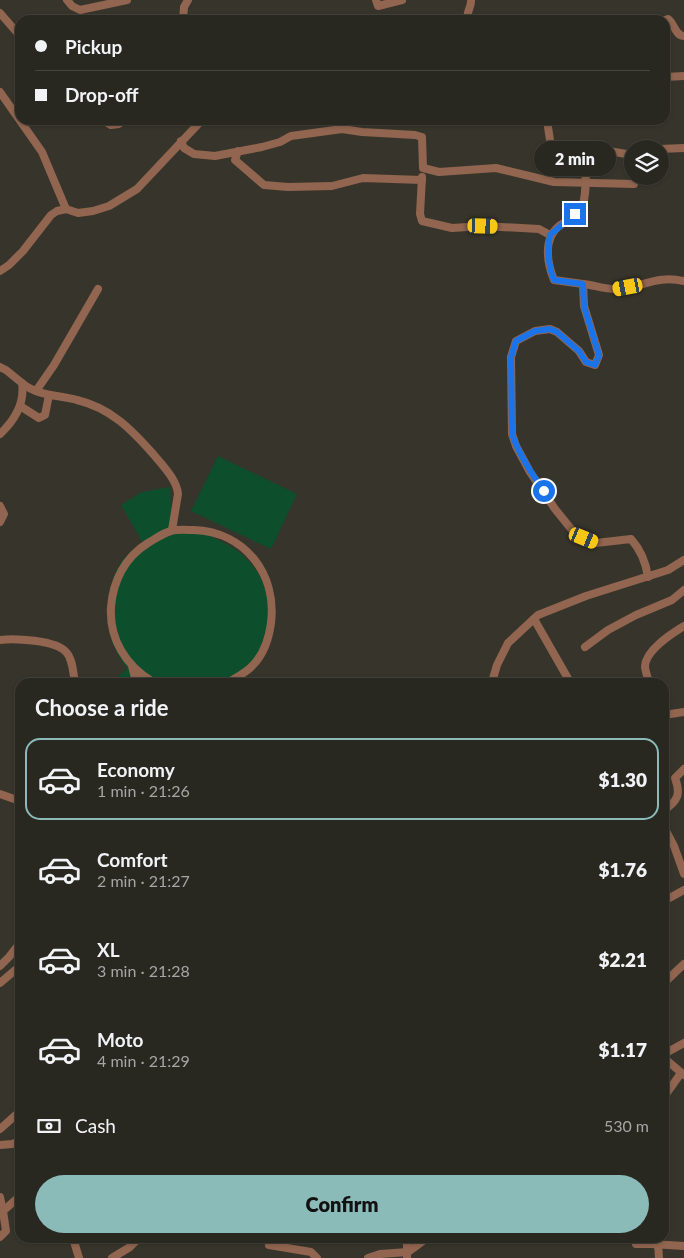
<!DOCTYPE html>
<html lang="en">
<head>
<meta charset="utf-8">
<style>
	body { margin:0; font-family:Lato,sans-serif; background:#313029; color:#f1f3f6; height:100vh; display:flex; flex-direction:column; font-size:19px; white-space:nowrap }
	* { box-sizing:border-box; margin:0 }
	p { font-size:16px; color:#a5a6a5 }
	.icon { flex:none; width:28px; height:28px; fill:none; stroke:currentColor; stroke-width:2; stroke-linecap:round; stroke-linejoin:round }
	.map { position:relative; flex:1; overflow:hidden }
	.side { position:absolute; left:15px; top:678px; width:654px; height:565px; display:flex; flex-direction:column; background:#292820; border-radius:15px; box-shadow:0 1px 4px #0004,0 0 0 1px #45443e }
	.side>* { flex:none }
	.banner { position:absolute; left:15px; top:15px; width:655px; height:110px; border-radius:15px; box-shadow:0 1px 4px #0004,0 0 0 1px #45443e; display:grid; align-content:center; height:110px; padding:0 20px; background:#292820 }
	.tools { position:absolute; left:624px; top:140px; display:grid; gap:10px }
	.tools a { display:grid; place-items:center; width:45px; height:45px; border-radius:50%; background:#292820; box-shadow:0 1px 4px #0004,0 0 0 1px #45443e; font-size:25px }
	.end { position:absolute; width:22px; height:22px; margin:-11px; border:6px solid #1a73e8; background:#fff; box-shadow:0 0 0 2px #fff }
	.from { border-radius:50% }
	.bubble { position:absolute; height:35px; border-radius:18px; background:#292820; box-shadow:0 1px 4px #0004,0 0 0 1px #45443e; font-size:16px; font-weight:800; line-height:35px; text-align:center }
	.car { position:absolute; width:15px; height:30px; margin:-15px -8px; border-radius:6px; box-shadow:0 0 4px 1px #0007; background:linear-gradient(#f5c518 24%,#345 0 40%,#f5c518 0 76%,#345 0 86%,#f5c518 0) }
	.banner b { display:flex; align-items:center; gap:18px; height:48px; font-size:19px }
	.banner b+b { border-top:1px solid #45443e }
	.banner i { width:12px; height:12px; background:#f1f3f6 }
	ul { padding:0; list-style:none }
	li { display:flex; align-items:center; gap:15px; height:82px; margin:0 10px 8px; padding:0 10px; border:2px solid transparent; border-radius:15px }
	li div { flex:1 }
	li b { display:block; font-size:19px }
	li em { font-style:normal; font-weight:800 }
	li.selected { border-color:#8bbbb9 }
	li>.icon { width:45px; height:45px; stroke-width:1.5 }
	h2 { padding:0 20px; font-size:22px; line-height:60px }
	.pay { display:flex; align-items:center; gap:12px; height:55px; padding:0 20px; font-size:19px }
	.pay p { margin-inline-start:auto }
	.primary-button { display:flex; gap:10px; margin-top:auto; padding:10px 20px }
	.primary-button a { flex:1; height:58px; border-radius:30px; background:#8bbbb9; color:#111; font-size:20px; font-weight:800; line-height:58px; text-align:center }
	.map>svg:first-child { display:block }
	.green { fill:#0d4e2d }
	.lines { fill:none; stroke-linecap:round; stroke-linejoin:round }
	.minor { stroke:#91654f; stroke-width:8 }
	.route { stroke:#1a73e8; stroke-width:6 }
</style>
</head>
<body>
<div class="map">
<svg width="684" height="1258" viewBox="0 0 684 1258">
	<rect width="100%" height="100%" fill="#37352b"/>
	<g class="green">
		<polygon points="218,456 297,494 271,549 191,511"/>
		<path d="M 170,487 L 172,532 C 179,531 188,529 195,530 C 202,532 210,536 216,539 C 261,558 277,596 265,642 C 263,651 242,674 235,682 L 112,682 L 127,669 C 120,658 111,644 109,631 C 105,608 109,575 125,557 C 130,552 137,547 143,543 L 121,505 L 142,492 Z"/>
	</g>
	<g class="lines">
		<g class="minor">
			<polyline points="67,0 72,6 80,10 127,0"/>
			<polyline points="376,0 378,6 402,0"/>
			<polyline points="0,13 20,36"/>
			<polyline points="183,20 184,7 188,0"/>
			<path d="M 468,20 C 465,13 472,7 471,0"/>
			<path d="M 665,20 L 668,19 C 675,24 675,36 684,36"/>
			<polyline points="665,77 684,76"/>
			<polyline points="0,92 42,152 66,209"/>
			<polyline points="103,120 111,125 119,124 124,120"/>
			<polyline points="547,120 551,147 572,148 585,151"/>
			<polyline points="181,141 184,148 194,154 215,156 262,147 280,142 291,136 342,129 362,132 415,135 422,137 423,168 439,172 496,168 554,182 634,184"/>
			<polyline points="660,149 684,148"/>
			<polyline points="238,151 235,160 264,185 288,187 332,186 363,178 422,180"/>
			<path d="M 632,153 L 626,154 L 609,151 L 585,151 C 585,165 588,193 582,206 C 578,214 567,221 559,226 C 543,239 547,263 554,280 L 583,284 L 584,306 L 599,355 L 595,365 L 586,362 L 579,351 L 557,332 L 550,329 L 535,331 L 516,341 L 511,357 L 512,434 L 516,446 L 530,472 L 555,509 L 572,530 L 584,538 L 596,543 L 631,539 C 640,549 646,563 648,577"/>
			<polyline points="422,177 420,214 422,221 452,228 483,226 539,229 550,235"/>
			<polyline points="0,271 9,265 23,251 51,215 57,211 66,209 78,213 93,211 109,206 137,189 202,120"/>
			<path d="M 583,284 C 594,285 607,290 618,289 C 644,287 656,275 684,281"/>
			<path d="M 0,367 L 6,370 L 22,383 C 25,404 15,420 0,434"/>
			<path d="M 22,383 C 37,396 59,395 77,400 C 111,408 132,430 154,455 C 163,466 177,480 178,494 L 172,530"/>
			<polyline points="36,391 54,365 98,289"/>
			<polyline points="20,406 39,418 45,415 49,395"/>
			<polyline points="0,506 4,514 0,522"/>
			<polyline points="534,619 570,682"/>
			<path d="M 0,640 C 14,638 56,640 66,652 C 73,659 73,674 75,682"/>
			<polyline points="585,647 608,630 636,615 672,600 684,590"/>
			<polyline points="132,666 136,682"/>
			<path d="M 153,682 C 126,666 109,639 111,607 C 113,581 125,557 148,543 C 155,539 163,533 171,531 C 178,529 187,530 194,530 C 245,532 277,574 271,623 C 269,638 264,654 253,665 C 247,672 237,677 229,682"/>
			<polyline points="492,682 497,665 508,643 538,615 586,596 668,570 684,560"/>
			<path d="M 649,682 C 648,678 645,671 645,666 C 646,650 671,634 684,626"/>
			<polyline points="664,715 684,712"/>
			<polyline points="0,794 20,801"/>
			<path d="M 664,810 C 678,801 681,794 675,778 L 684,769"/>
			<polyline points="664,827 674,846 684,874"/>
			<polyline points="664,901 684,890"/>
			<polyline points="0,966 9,957 20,943"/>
			<polyline points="0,983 20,966"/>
			<polyline points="664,983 684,964"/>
			<polyline points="664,1054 684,1043"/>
			<polyline points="664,1058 684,1075"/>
			<polyline points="664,1097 681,1073"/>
			<polyline points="0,1129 18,1113 20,1108"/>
			<polyline points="0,1145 12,1144 20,1141"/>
			<polyline points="0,1197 3,1211"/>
			<polyline points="0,1237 6,1231 3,1211 20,1196"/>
			<polyline points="73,1238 79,1258"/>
			<polyline points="650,1238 651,1244 684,1246"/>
			<polyline points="636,1244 651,1244"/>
			<polyline points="658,1244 659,1258"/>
			<polyline points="269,1245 311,1252 317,1258"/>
			<polyline points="112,1258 130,1247 139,1238"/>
			<polyline points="368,1258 380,1254 408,1252 427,1238"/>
			<polyline points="407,1258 407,1238"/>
		</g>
	</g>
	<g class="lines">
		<path class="route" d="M 544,491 C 531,473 519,455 512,434 L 511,357 L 516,341 L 535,331 L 550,329 L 557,332 L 579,351 L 586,362 L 595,365 L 599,355 L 584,306 L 583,284 L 554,280 C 548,265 547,251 550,235 L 575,214"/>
	</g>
</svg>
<div class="tools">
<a><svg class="icon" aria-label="layers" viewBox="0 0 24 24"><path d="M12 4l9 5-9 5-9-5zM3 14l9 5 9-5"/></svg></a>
</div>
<i class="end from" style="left:544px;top:491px"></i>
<i class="end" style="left:575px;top:214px"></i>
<div class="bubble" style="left:534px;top:141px;width:82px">2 min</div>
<i class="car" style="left:483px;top:226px;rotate:92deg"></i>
<i class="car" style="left:628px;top:287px;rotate:259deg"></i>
<i class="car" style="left:584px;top:538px;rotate:112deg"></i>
<div class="banner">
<b><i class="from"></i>Pickup</b>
<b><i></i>Drop-off</b>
</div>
<section class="side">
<h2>Choose a ride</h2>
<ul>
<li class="selected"><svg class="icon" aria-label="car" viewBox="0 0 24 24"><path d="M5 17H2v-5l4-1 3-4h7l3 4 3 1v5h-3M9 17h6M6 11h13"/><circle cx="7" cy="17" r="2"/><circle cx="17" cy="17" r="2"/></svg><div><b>Economy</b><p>1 min · 21:26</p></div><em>$1.30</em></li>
<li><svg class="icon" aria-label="car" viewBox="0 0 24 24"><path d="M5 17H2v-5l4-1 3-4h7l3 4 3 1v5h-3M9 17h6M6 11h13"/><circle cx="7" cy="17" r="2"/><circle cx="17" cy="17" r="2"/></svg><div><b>Comfort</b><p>2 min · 21:27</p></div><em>$1.76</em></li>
<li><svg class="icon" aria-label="car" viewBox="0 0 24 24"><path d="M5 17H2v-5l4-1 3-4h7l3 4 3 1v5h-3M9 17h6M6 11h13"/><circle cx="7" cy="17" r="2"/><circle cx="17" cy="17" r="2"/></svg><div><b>XL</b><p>3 min · 21:28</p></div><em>$2.21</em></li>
<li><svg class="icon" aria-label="car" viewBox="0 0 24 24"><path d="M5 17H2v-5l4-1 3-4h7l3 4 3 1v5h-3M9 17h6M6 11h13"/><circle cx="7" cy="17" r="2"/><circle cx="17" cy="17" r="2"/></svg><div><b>Moto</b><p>4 min · 21:29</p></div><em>$1.17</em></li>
</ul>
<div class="pay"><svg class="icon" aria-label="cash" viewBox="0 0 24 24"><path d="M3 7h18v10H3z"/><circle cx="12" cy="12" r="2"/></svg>Cash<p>530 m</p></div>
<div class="primary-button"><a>Confirm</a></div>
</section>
</div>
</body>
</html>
